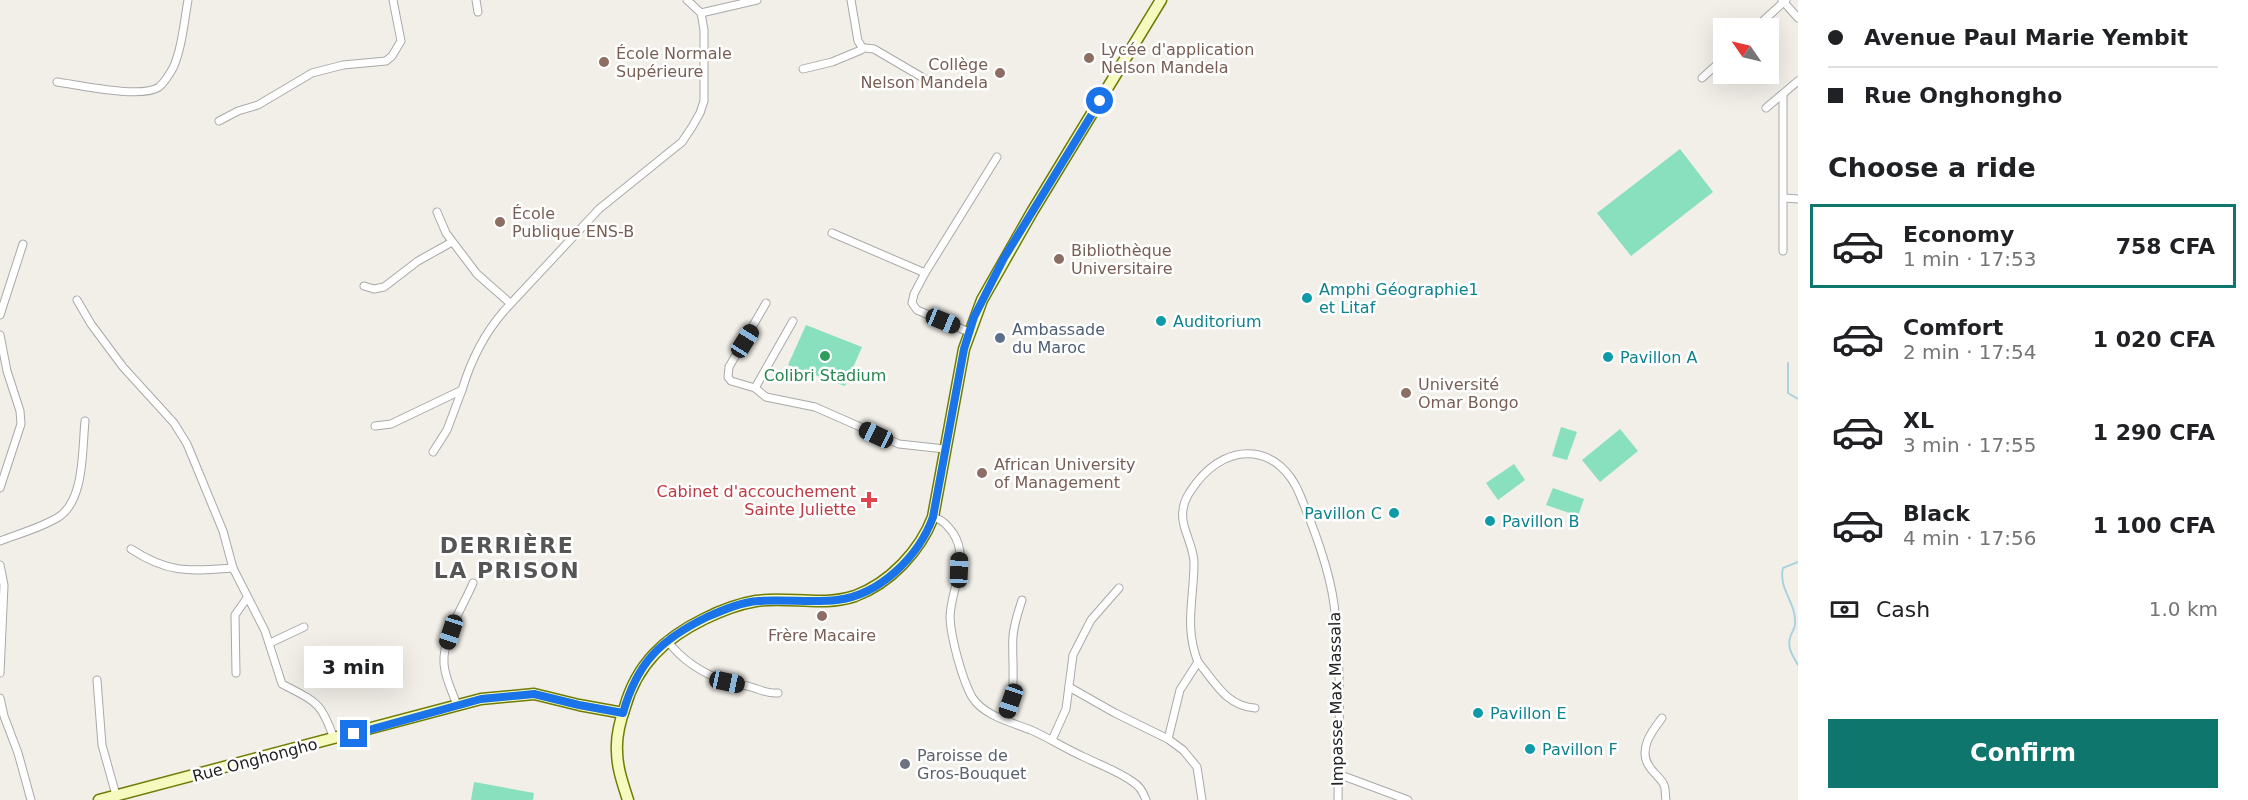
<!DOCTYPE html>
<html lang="en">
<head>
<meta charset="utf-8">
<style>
	body { margin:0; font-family:"DejaVu Sans",sans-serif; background:#f2f2f2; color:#202124; height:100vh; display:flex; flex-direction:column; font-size:22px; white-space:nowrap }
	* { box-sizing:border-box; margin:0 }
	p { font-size:20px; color:#757577 }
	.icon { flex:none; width:33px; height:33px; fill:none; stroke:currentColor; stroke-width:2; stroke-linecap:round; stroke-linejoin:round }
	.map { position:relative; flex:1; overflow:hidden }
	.drawer { display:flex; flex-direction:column; background:#fff; width:450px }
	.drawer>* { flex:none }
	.banner { display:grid; align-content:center; height:132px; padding:0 30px; background:#fff }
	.needle { width:39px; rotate:304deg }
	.controls { position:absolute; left:1713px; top:18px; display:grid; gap:12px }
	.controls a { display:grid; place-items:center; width:66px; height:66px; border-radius:0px; background:#fff; box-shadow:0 6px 24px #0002; font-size:30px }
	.end { position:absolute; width:27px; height:27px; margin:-14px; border:8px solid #1a73e8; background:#fff; box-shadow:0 0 0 3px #fff }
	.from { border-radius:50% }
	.bubble { position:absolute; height:42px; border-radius:0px; background:#fff; box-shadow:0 6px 24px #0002; font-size:20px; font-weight:700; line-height:42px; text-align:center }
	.car { position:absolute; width:18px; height:36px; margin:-18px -9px; border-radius:8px; box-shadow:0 0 4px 2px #0007; background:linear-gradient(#222 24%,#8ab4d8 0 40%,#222 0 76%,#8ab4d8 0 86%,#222 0) }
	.banner b { display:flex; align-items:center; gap:21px; height:57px; font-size:22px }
	.banner b+b { border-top:2px solid #e0e0e0 }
	.banner i { width:15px; height:15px; background:#202124 }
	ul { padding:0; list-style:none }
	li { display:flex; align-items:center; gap:18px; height:84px; margin:0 12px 9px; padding:0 18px; border:3px solid transparent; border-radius:0px }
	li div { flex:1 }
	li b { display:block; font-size:22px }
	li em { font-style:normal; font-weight:700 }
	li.active { border-color:#0f766e }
	li>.icon { width:54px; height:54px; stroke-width:1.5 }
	h2 { padding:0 30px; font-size:27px; line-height:72px }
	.pay { display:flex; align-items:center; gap:15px; height:66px; padding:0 30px; font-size:22px }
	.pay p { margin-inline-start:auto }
	.button { display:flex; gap:12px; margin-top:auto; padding:12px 30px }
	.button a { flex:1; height:69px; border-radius:0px; background:#0f766e; color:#fff; font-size:24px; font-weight:700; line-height:69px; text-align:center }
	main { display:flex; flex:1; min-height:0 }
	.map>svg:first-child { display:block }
	.pitch { fill:#88e0be }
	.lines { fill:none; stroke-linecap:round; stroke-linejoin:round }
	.stream { stroke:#aad3df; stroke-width:2 }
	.street-casing { stroke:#a9a9a9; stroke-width:9 }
	.secondary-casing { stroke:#707d05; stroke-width:13 }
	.street { stroke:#fff; stroke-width:7 }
	.secondary { stroke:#f7fabf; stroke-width:10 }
	.route { stroke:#1a73e8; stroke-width:8 }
	.education-dot { fill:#8d6e63; stroke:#fff; stroke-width:2 }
	.culture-dot { fill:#0f9aa8; stroke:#fff; stroke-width:2 }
	.service-dot { fill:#5c6f8a; stroke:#fff; stroke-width:2 }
	.leisure-dot { fill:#2e9e5b; stroke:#fff; stroke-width:2 }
	.health-dot { fill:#e0444e; stroke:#fff; stroke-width:2 }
	.worship-dot { fill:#6b7280; stroke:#fff; stroke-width:2 }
	.labels { text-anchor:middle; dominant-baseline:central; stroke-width:5; stroke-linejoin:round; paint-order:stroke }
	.education-label { font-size:16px; fill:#785e54; stroke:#fff; text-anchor:start }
	.culture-label { font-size:16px; fill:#0d838f; stroke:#fff; text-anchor:start }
	.service-label { font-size:16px; fill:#4e5e75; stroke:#fff; text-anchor:start }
	.leisure-label { font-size:16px; fill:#27864d; stroke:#fff }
	.health-label { font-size:16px; fill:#be3a42; stroke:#fff; text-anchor:end }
	.street-label { font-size:16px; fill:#222; stroke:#fff }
	.worship-label { font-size:16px; fill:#5b616d; stroke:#fff; text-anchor:start }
	.district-label { font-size:22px; font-weight:bold; letter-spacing:1.5px; fill:#555; stroke:#fff }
</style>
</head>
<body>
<main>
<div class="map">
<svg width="1798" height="800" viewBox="0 0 1798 800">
	<rect width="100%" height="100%" fill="#f2efe9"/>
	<g class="pitch">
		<polygon points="1680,149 1713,192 1631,256 1597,213"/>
		<polygon points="806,325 862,347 845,386 788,365"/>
		<polygon points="1561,427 1577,432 1567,460 1552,456"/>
		<polygon points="1620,429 1638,451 1600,482 1582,460"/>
		<polygon points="1514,464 1525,480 1498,500 1486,483"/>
		<polygon points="1553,488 1584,499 1578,516 1546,505"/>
		<polygon points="474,782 534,793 533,800 471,800"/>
	</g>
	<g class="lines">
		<g class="stream">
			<polyline points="1788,363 1788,393 1798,399"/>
			<path d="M 1798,562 L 1783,568 C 1778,589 1797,604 1795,624 C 1795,629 1791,633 1790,638 C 1787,648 1793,656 1798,665"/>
		</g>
		<g class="street-casing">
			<g id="street">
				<polyline points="476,0 478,12"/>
				<polyline points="687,0 701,13"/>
				<polyline points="851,0 858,41 862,47"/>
				<polyline points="1782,0 1798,18"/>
				<polyline points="701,13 757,0"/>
				<polyline points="1755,28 1786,0"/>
				<polyline points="865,48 874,49 932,83"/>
				<polyline points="803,69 832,62 861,50"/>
				<polyline points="1702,78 1724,58"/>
				<path d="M 57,82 C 79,85 142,99 159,87 C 165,82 169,75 173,68 C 182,48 184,22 188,0"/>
				<polyline points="1783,94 1783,251"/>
				<polyline points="1766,108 1798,81"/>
				<polyline points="219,121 238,111 258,105 312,73 343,65 386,61 392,56 401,41 393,0"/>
				<polyline points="1784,198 1798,199"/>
				<polyline points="437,212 446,233 477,274 510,303"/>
				<polyline points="832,233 925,273"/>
				<polyline points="364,286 374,289 384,287 418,261 452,242"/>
				<path d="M 77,300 L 91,324 L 123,367 L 174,423 L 187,444 L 223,531 L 233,568 L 265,631 L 282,684 C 316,702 321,701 334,739"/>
				<polyline points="766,303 729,367 728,377 731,381 755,388 766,397 815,407 899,444 945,449"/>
				<polyline points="0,315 23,244"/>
				<polyline points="969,332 917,310 912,303 914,294 925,273 997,157"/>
				<polyline points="0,335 7,371 20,411 21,424 0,488"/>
				<polyline points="755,388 793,321"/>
				<path d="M 375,426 L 391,424 L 462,390 C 471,360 483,335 504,311 L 599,209 L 682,142 L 692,127 L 700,113 L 704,101 L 704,30 L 701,13"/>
				<polyline points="433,452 447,430 462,390"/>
				<path d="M 933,517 C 943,520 947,525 953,533 C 971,560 950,590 950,618 C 951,638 962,679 972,697 C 984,716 1011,722 1031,730 C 1049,738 1066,749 1084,757 C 1100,765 1118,771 1133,782 C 1140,786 1143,792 1146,800"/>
				<path d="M 0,541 C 18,534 40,528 57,518 C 85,502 82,449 85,421"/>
				<path d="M 131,549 C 169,574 190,571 233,568"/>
				<polyline points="0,565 4,585 0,673"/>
				<path d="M 667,640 C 681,660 705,675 728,682 C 736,684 744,685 751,687 C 761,690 768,694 778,693"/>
				<polyline points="270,643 304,627"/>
				<polyline points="236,673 235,615 247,598"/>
				<polyline points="97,680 102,745 116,795"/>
				<polyline points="1069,687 1115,713 1168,739 1183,750 1197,767 1202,800"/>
				<polyline points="0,698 4,716 18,753 31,800"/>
				<path d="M 457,705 C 452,691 445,678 444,664 C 442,637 463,607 473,583"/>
				<path d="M 1255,708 C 1226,706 1215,682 1198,662 C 1184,627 1194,598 1194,563 C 1194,545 1180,527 1183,510 C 1184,499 1191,490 1197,482 C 1230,440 1280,445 1300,495 C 1314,529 1329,568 1334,604 C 1342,665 1339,738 1338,800"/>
				<path d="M 1002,718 C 1019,701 1011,659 1013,636 C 1014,624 1018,612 1022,600"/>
				<path d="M 1662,718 C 1652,731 1638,749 1649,766 C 1653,773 1661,778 1664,785 C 1666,789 1665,796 1666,800"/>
				<polyline points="1168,739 1180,690 1198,662"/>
				<polyline points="1052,740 1066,709 1073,655 1091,620 1119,588"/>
				<polyline points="1338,774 1408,800"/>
			</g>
		</g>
		<g class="secondary-casing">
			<g id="secondary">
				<polyline points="99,800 481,699 534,694 579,705 623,713"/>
				<path d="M 628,800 C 623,784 617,768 617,751 C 616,736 620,721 625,707 C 637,664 665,638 704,619 C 720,611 738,604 756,601 C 788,596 823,607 855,596 C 890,583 920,551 933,517 L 964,349 L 982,300 L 1032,212 L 1161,0"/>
			</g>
		</g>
		<use href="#street" class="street"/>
		<use href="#secondary" class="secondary"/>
	</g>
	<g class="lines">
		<path class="route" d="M 354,734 L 481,699 L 534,694 L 579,705 L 623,713 C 637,663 660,640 707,617 C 723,610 741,602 759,601 C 785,599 811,603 837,600 C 880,595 919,556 933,517 L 964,349 L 974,317 L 1004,258 L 1100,101"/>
	</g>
	<g class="education-dot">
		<circle cx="1089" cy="58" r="6"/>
		<circle cx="604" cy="62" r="6"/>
		<circle cx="1000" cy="73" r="6"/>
		<circle cx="500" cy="222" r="6"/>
		<circle cx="1059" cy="259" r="6"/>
		<circle cx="1406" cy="393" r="6"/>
		<circle cx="982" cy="473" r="6"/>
		<circle cx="822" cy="616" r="6"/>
	</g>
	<g class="culture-dot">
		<circle cx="1307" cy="298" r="6"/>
		<circle cx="1161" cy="321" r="6"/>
		<circle cx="1608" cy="357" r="6"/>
		<circle cx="1394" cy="513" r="6"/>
		<circle cx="1490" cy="521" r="6"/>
		<circle cx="1478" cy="713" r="6"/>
		<circle cx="1530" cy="749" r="6"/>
	</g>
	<circle class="service-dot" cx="1000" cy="338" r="6"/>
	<circle class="leisure-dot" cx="825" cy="356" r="6"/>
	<path class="health-dot" d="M866 491h6v6h6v6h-6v6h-6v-6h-6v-6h6z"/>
	<circle class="worship-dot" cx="905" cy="764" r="6"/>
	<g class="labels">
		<g class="education-label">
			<text x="1101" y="49">Lycée d'application<tspan x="1101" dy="18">Nelson Mandela</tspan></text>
			<text x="616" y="53">École Normale<tspan x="616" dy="18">Supérieure</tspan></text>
			<text x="988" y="64" text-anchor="end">Collège<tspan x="988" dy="18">Nelson Mandela</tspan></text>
			<text x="512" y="213">École<tspan x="512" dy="18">Publique ENS-B</tspan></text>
			<text x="1071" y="250">Bibliothèque<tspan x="1071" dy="18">Universitaire</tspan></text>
			<text x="1418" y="384">Université<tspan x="1418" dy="18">Omar Bongo</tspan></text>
			<text x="994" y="464">African University<tspan x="994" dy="18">of Management</tspan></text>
			<text x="822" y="635" text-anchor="middle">Frère Macaire</text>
		</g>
		<g class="culture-label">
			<text x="1319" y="289">Amphi Géographie1<tspan x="1319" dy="18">et Litaf</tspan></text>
			<text x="1173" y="321">Auditorium</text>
			<text x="1620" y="357">Pavillon A</text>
			<text x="1382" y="513" text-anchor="end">Pavillon C</text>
			<text x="1502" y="521">Pavillon B</text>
			<text x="1490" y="713">Pavillon E</text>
			<text x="1542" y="749">Pavillon F</text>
		</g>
		<g class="service-label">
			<text x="1012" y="329">Ambassade<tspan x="1012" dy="18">du Maroc</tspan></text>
		</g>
		<g class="leisure-label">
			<text x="825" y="375">Colibri Stadium</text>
		</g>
		<g class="health-label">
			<text x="856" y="491">Cabinet d'accouchement<tspan x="856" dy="18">Sainte Juliette</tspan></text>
		</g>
		<g class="street-label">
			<text transform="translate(1336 699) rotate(-91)">Impasse Max Massala</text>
			<text transform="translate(255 760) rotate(-15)">Rue Onghongho</text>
		</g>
		<g class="worship-label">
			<text x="917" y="755">Paroisse de<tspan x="917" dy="18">Gros-Bouquet</tspan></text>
		</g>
		<g class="district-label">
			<text x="507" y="545">DERRIÈRE<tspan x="507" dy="25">LA PRISON</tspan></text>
		</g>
	</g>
</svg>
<div class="controls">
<a><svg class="needle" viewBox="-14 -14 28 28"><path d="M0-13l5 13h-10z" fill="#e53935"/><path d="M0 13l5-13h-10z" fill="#757577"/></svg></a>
</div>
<i class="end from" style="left:1100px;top:101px"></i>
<i class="end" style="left:354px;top:734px"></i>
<div class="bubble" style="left:304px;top:646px;width:99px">3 min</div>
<i class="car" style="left:943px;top:321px;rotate:112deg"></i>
<i class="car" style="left:745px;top:341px;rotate:32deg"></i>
<i class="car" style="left:876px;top:435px;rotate:295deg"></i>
<i class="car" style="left:959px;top:570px;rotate:2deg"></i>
<i class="car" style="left:451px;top:632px;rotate:198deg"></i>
<i class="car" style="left:727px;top:682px;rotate:102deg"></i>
<i class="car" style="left:1011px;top:701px;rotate:199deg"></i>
</div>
<section class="drawer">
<div class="banner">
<b><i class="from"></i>Avenue Paul Marie Yembit</b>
<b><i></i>Rue Onghongho</b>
</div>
<h2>Choose a ride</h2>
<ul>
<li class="active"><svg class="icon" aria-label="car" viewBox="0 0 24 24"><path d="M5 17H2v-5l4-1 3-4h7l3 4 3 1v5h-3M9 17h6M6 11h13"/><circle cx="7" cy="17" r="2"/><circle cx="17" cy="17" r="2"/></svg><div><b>Economy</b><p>1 min · 17:53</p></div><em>758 CFA</em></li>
<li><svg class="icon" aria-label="car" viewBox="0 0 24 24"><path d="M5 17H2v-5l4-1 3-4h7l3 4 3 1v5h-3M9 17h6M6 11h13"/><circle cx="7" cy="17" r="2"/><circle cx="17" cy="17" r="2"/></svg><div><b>Comfort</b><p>2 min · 17:54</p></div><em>1 020 CFA</em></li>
<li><svg class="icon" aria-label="car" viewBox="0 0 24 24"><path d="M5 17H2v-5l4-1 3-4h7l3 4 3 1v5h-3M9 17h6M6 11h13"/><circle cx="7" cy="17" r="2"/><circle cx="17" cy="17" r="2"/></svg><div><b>XL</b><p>3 min · 17:55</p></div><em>1 290 CFA</em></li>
<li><svg class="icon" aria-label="car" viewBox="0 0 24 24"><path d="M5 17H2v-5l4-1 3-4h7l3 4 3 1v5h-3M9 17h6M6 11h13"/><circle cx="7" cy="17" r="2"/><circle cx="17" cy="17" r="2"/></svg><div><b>Black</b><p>4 min · 17:56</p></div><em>1 100 CFA</em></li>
</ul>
<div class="pay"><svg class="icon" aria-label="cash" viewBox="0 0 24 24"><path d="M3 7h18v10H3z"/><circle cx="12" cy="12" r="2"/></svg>Cash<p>1.0 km</p></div>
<div class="button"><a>Confirm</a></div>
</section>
</main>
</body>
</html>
